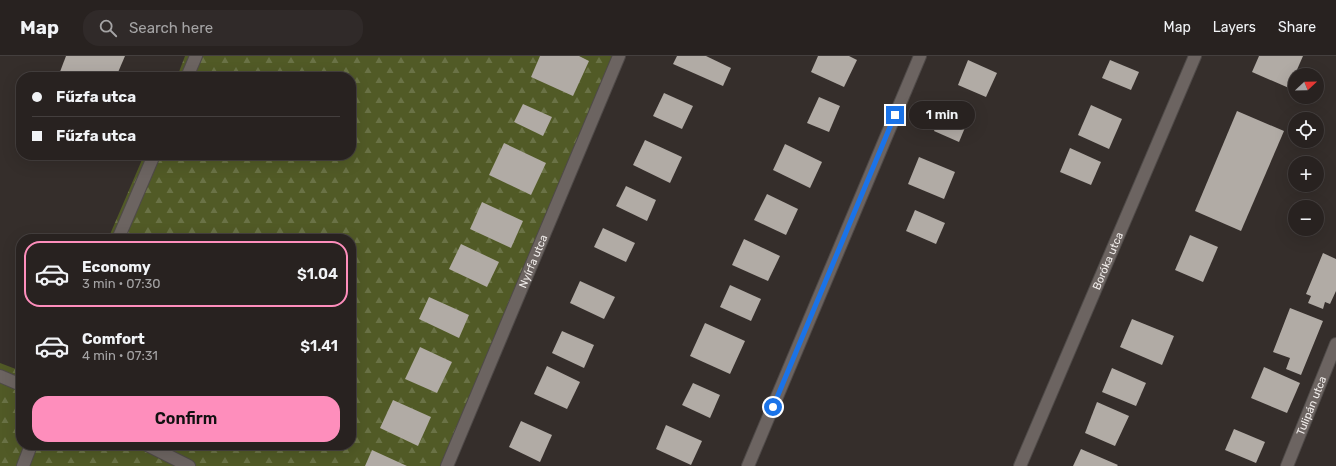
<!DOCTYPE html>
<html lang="en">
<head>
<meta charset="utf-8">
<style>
	body { margin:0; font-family:Rubik,sans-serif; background:#302a29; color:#f1f3f6; height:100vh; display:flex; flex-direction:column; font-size:15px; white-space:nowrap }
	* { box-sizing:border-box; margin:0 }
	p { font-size:13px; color:#a5a4a5 }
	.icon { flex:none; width:22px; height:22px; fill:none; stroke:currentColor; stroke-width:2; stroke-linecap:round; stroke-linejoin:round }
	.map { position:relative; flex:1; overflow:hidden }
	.sheet { position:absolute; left:16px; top:178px; width:340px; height:216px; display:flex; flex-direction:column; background:#282220; border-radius:16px; box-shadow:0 4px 16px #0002,0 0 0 1px #443f3e }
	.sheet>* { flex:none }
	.banner { position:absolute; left:16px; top:16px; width:340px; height:88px; border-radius:16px; box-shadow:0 4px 16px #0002,0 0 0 1px #443f3e; display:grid; align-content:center; height:88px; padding:0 16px; background:#282220 }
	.needle { width:26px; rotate:68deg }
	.tools { position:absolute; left:1288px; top:12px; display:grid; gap:8px }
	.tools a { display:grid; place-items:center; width:36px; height:36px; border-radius:50%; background:#282220; box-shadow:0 4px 16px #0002,0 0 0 1px #443f3e; font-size:20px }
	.end { position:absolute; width:18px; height:18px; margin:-9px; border:5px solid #1a73e8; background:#fff; box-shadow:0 0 0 2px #fff }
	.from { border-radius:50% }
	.bubble { position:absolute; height:28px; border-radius:14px; background:#282220; box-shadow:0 4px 16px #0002,0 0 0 1px #443f3e; font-size:13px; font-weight:600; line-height:28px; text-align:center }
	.banner b { display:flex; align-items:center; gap:14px; height:38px; font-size:15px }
	.banner b+b { border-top:1px solid #443f3e }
	.banner i { width:10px; height:10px; background:#f1f3f6 }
	ul { padding:7px 0 0; list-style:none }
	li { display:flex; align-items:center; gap:12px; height:66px; margin:0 8px 6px; padding:0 8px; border:2px solid transparent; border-radius:16px }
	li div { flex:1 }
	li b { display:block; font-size:15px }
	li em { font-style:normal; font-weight:600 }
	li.active { border-color:#fe8ebc }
	li>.icon { width:36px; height:36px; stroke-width:1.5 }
	.primary-button { display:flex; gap:8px; margin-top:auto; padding:8px 16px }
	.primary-button a { flex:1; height:46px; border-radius:16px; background:#fe8ebc; color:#111; font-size:16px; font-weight:600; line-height:46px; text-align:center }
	header { display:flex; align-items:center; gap:24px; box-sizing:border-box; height:56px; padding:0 20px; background:#282220; border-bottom:1px solid #443f3e }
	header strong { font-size:19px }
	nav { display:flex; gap:22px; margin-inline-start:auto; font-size:14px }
	.search { width:280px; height:36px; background:#302a29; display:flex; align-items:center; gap:10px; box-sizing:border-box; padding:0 14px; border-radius:16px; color:#a5a4a5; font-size:15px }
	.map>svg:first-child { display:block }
	.forest { fill:url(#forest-firs) }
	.building { fill:#b1aba5 }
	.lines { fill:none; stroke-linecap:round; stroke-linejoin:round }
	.minor-casing { stroke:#4f4a48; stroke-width:14 }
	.minor { stroke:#6c6461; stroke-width:12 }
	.route { stroke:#1a73e8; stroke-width:5 }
	.labels { text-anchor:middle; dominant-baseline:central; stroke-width:4; stroke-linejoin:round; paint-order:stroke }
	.street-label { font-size:11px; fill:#f2eeec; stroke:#2b2422 }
</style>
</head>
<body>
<header>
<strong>Map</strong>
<div class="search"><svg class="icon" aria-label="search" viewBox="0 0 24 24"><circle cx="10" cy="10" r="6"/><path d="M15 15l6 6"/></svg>Search here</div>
<nav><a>Map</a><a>Layers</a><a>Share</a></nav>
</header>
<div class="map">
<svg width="1336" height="410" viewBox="0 0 1336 410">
	<defs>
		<pattern id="forest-firs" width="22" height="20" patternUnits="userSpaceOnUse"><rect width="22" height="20" fill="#515a26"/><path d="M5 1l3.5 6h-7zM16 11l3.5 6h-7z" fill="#6a7246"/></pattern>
	</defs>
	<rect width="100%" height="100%" fill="#352e2b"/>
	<polygon class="forest" points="185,0 614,0 446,410 0,410 0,307 21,315 21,389 351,389 351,183 108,183 144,99 351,99 351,21 177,21"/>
	<g class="building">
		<polygon points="66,0 125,0 116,21 58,21"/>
		<polygon points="540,0 579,0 589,5 573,40 531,21"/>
		<polygon points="677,0 706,0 731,12 723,30 673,8"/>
		<polygon points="818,0 849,0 857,4 844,31 811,16"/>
		<polygon points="1259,0 1303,0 1289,32 1252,16"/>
		<polygon points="968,4 997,17 986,41 958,29"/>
		<polygon points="1110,4 1139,16 1131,34 1102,22"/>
		<polygon points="664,37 693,50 682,73 653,60"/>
		<polygon points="819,41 840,50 829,76 807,67"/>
		<polygon points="523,48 552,61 543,80 514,66"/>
		<polygon points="1091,49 1122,63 1109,93 1078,79"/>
		<polygon points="944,51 969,62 959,86 934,75"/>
		<polygon points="1237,55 1284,75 1241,175 1195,155"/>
		<polygon points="645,84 682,101 670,127 633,109"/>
		<polygon points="504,87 546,107 531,139 489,119"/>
		<polygon points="785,88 822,106 810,132 773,114"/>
		<polygon points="1070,92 1101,106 1091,129 1060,116"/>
		<polygon points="70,99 87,99 84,105"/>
		<polygon points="919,101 955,116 944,143 908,128"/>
		<polygon points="626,130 656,144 647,165 616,150"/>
		<polygon points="767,138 798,153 786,179 754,164"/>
		<polygon points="482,146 523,165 511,192 470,173"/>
		<polygon points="915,154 945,167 936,188 906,175"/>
		<polygon points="603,172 635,187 626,206 594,191"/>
		<polygon points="1190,179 1218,191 1203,226 1175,214"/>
		<polygon points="744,183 780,200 768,225 732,209"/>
		<polygon points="461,188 499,206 487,231 449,213"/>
		<polygon points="1323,197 1336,203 1336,235 1330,248 1325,246 1323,253 1308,247 1311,240 1306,238"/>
		<polygon points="580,225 615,241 604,263 570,247"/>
		<polygon points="730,229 761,243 751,265 720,251"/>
		<polygon points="429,241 469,259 459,282 419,263"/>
		<polygon points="1290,252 1323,265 1301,319 1286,313 1290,302 1273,296"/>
		<polygon points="1132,263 1174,280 1162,309 1120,291"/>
		<polygon points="705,267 745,285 730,318 690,300"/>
		<polygon points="562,275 594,289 584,312 552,297"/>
		<polygon points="420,291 452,306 437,337 405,323"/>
		<polygon points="547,310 580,326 567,353 534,338"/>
		<polygon points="1264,311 1300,327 1287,357 1251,342"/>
		<polygon points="1112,312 1146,327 1136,350 1102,336"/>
		<polygon points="693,327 720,339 710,362 682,349"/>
		<polygon points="393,344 431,361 418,390 380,372"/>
		<polygon points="1097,346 1129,360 1115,390 1085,377"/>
		<polygon points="521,365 552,379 540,406 509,391"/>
		<polygon points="666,369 702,385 691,409 656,393"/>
		<polygon points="1234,373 1265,386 1256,407 1225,394"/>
		<polygon points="1081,393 1118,409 1117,410 1073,410"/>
		<polygon points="372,394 407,410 365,410"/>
	</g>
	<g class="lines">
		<g class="minor-casing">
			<g id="minor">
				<polyline points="187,21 196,0"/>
				<polyline points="118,183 154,99"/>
				<polyline points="0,320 21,329"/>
				<polyline points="147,389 189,410"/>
				<polyline points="23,410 31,389"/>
				<path id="s1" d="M 447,410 L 619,0"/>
				<polyline points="748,410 920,0"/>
				<path id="s2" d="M 1020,410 L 1195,0"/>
				<path id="s3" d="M 1287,410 L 1336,288"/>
			</g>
		</g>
		<use href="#minor" class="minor"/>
	</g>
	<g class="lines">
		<polyline class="route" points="773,351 895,59"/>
	</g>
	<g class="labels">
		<g class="street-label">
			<text stroke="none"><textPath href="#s1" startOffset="222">Nyírfa utca</textPath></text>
			<text stroke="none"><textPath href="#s2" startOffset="223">Boróka utca</textPath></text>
			<text stroke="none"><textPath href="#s3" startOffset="65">Tulipán utca</textPath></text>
		</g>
	</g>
</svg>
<div class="tools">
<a><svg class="needle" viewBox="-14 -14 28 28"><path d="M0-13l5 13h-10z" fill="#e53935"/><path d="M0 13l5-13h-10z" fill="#a5a4a5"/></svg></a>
<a><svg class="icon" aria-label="locate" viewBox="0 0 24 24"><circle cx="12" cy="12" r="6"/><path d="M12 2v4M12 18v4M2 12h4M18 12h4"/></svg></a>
<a>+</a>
<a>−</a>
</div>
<i class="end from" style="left:773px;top:351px"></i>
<i class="end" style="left:895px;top:59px"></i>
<div class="bubble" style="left:909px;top:45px;width:66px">1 min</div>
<div class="banner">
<b><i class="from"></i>Fűzfa utca</b>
<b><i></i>Fűzfa utca</b>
</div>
<section class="sheet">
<ul>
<li class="active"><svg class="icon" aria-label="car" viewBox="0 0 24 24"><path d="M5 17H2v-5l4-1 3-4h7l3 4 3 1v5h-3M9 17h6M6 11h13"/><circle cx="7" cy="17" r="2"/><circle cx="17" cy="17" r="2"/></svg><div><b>Economy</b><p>3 min · 07:30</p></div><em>$1.04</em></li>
<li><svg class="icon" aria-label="car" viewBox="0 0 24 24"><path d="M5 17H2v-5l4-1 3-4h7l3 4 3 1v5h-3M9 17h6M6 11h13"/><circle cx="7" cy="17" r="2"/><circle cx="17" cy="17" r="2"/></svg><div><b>Comfort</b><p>4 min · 07:31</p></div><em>$1.41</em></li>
</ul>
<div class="primary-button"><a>Confirm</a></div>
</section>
</div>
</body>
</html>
